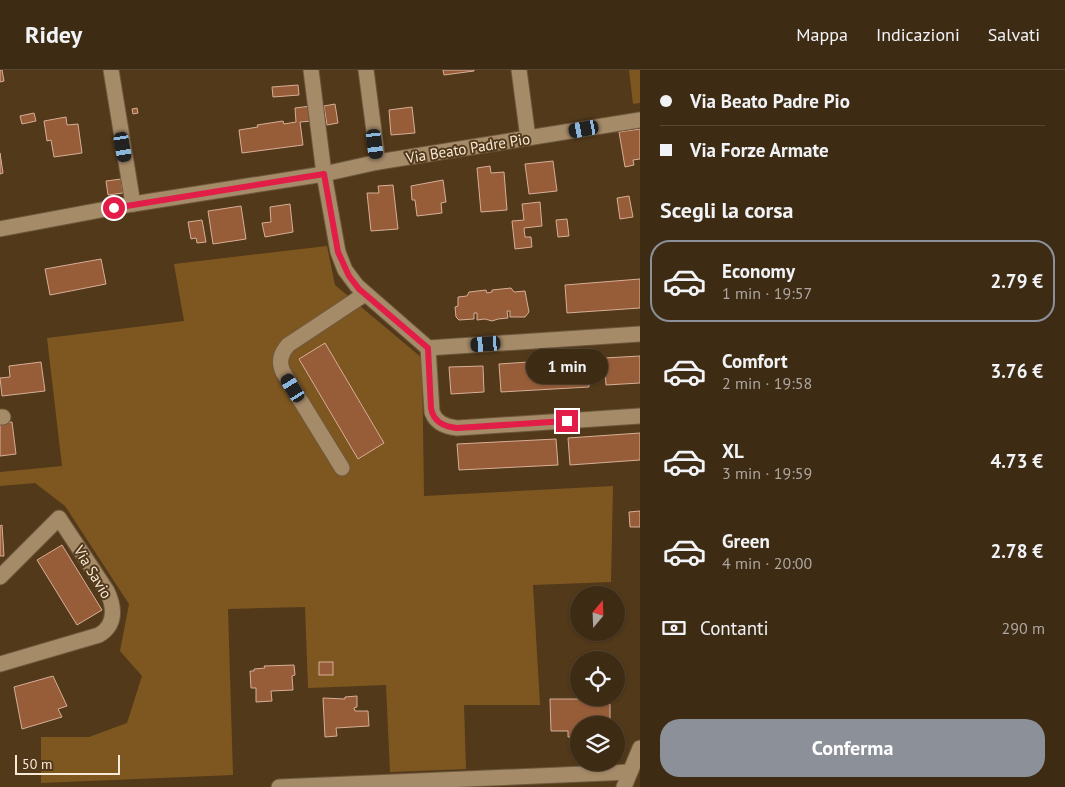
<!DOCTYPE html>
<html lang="it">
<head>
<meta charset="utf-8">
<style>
	body { margin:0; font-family:"PT Sans",sans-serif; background:#45331d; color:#f1f3f6; height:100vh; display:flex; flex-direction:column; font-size:19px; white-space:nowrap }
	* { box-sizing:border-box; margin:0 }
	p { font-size:16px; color:#ada7a0 }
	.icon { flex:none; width:28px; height:28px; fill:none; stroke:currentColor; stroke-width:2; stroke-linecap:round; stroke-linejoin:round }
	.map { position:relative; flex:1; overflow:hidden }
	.sheet { display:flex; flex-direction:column; background:#3e2b14; width:425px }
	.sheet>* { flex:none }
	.hud { display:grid; align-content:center; height:110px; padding:0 20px; background:#3e2b14 }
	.needle { width:32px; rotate:19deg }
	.tools { position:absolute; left:570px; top:516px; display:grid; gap:10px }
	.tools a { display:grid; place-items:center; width:55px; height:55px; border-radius:50%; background:#3e2b14; box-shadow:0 1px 4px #0004,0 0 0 1px #574734; font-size:25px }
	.scale { position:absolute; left:15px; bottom:12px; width:105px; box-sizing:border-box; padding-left:5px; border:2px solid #f8e9d7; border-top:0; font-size:14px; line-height:18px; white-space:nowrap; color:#f8e9d7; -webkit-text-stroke:4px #52391a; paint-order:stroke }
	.end { position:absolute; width:22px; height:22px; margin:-11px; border:6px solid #e11d48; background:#fff; box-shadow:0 0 0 2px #fff }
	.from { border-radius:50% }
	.bubble { position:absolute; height:35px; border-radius:18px; background:#3e2b14; box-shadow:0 1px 4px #0004,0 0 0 1px #574734; font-size:16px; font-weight:600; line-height:35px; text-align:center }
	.car { position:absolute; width:15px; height:30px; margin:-15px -8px; border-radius:6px; box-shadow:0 0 4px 1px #0007; background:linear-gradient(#222 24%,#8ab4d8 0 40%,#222 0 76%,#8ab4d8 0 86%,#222 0) }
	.hud b { display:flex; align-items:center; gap:18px; height:48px; font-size:19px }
	.hud b+b { border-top:1px solid #574734 }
	.hud i { width:12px; height:12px; background:#f1f3f6 }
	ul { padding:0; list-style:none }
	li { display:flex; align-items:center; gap:15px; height:82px; margin:0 10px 8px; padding:0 10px; border:2px solid transparent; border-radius:20px }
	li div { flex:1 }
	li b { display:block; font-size:19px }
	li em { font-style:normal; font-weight:600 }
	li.current { border-color:#8c9099 }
	li>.icon { width:45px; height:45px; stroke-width:1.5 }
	h2 { padding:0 20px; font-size:22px; line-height:60px }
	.pay { display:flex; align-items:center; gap:12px; height:55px; padding:0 20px; font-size:19px }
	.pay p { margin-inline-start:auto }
	.primary-button { display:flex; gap:10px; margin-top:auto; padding:10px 20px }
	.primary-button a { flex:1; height:58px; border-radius:20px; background:#8c9099; color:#fff; font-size:20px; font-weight:600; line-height:58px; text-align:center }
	header { display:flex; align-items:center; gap:30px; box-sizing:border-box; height:70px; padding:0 25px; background:#3e2b14; border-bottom:1px solid #574734 }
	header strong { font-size:24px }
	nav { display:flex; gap:28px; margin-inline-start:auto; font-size:18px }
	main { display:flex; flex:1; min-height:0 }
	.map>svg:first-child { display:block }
	.green { fill:#7e5720 }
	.building { fill:#975d39; stroke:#d7ae97 }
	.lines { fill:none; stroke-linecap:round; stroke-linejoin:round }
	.minor-casing { stroke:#6d583c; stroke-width:17 }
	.minor { stroke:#a68b69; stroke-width:15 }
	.route { stroke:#e11d48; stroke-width:6 }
	.labels { text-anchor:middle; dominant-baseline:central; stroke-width:4; stroke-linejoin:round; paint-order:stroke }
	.street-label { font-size:15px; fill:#f8e9d7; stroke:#52391a }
</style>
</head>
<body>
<header>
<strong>Ridey</strong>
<nav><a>Mappa</a><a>Indicazioni</a><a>Salvati</a></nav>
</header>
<main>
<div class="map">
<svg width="640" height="717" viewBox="0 0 640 717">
	<rect width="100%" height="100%" fill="#52391a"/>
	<g class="green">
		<polygon points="629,0 640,0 640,33 633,34"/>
		<polygon points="327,176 335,215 422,288 424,426 613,416 611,512 533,515 540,635 464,635 466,699 390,702 386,615 308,618 305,537 228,539 233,705 41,713 41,667 89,667 127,653 142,606 120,581 129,534 65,436 35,413 0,416 0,402 62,396 47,268 184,251 174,194"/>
	</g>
	<g class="building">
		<polygon points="0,0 2,0 4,11 0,12"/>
		<polygon points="443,0 474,0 474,1 444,5"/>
		<polygon points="298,15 299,25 273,27 272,17"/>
		<polygon points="335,34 338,53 327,55 324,36"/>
		<polygon points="311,36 313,51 300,52 303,75 242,83 239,60 258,57 257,55 283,51 284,54 296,52 295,38"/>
		<polygon points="412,37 415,63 391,65 389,40"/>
		<polygon points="137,38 138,43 133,44 132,39"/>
		<polygon points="34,43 36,51 22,54 20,46"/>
		<polygon points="66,47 67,55 78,54 82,83 54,87 51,70 47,71 44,51"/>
		<polygon points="640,59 640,89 633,90 634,95 625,97 619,62"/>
		<polygon points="0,83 3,103 0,104"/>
		<polygon points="553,91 557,121 529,124 525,94"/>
		<polygon points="490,96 491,103 504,102 507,140 481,142 477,98"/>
		<polygon points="121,109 123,123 108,125 106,111"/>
		<polygon points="443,110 446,132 441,133 442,143 417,146 415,130 412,130 411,116"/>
		<polygon points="393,115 398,159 371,161 367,123 379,123 378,116"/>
		<polygon points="629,126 633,147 620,149 617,128"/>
		<polygon points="540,132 542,156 524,158 525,167 531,167 532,177 515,179 512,151 524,150 522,134"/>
		<polygon points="290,134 293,162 265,167 262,153 271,152 270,137"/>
		<polygon points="241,136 246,169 213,174 208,141"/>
		<polygon points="567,149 569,166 558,167 556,150"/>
		<polygon points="202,150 206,172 197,173 196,168 191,169 188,152"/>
		<polygon points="101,189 106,214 50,225 45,199"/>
		<polygon points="640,209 640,238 567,243 565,215"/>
		<polygon points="511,218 514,222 525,221 529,242 525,247 510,247 510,241 507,241 508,248 498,249 492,251 485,249 477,250 477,243 474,243 474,249 459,250 456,247 455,237 458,236 458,227 467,226 469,222 486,220 487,223 492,222 492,220"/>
		<polygon points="325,273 384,373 358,389 299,289"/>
		<polygon points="640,286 640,313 606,315 604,288"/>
		<polygon points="587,288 589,317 501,322 499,294"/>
		<polygon points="41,292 45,321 2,326 0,308 10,307 9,296"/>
		<polygon points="483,296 484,322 451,324 449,297"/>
		<polygon points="12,352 16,384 0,386 0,353"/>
		<polygon points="640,363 640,390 570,395 568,368"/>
		<polygon points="556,369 558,395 459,400 457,374"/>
		<polygon points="640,441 640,457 630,457 629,442"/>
		<polygon points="2,455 4,486 0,486 0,456"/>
		<polygon points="62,475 102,540 77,555 37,490"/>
		<rect x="319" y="592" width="14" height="13"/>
		<polygon points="294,595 295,605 292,606 293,620 271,621 272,631 256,632 256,618 251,618 250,601 254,601 254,599 265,598 264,596"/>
		<polygon points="53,606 67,636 58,639 62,647 22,659 14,617"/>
		<polygon points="357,626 357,637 354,638 355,641 368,641 369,656 336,658 337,666 325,667 323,628 345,629 345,627"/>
		<polygon points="550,629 591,629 591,634 610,634 610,655 579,655 579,667 568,667 568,661 551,661"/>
	</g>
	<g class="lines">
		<g class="minor-casing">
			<g id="minor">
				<polyline points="111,0 133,134"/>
				<polyline points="311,0 324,104 338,182 345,200 357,216 428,278 640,264"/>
				<polyline points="366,0 378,92"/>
				<polyline points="519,0 528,68"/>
				<polyline points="0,159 133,134 324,104 378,92 640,50"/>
				<path d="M 428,278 L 432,342 C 436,353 446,357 457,358 L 640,346"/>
				<polyline points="0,347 3,347"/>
				<path d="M 342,398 L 283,302 C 278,292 281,283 288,275 L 365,224"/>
				<path d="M 0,507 L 59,448 L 107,521 C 115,538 116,555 99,565 L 0,594"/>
				<polyline points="279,717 630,702"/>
				<polyline points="624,717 640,678"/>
			</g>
		</g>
		<use href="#minor" class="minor"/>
	</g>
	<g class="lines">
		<path class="route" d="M 114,138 L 324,104 L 338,182 L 349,206 L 359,219 L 428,278 L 431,338 C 433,351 444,357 457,358 L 567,351"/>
	</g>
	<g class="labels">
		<g class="street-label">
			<text transform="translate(468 78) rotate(-9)">Via Beato Padre Pio</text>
			<text transform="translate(93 502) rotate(59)">Via Savio</text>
		</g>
	</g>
</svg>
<div class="tools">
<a><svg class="needle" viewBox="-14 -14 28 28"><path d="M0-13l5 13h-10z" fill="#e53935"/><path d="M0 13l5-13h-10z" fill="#ada7a0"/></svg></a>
<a><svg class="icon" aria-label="locate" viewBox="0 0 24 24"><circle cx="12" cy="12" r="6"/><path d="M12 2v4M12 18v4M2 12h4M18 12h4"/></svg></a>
<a><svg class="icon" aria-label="layers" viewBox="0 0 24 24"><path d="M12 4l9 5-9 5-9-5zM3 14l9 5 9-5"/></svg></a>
</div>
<div class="scale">50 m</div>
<i class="end from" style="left:114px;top:138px"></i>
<i class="end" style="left:567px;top:351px"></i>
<div class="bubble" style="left:526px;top:279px;width:82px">1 min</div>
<i class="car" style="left:584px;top:59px;rotate:260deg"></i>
<i class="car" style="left:375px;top:74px;rotate:173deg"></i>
<i class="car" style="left:123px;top:77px;rotate:170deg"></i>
<i class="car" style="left:486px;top:274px;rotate:266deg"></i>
<i class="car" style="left:293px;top:318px;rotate:328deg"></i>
</div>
<section class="sheet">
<div class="hud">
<b><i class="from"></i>Via Beato Padre Pio</b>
<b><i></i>Via Forze Armate</b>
</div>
<h2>Scegli la corsa</h2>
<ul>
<li class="current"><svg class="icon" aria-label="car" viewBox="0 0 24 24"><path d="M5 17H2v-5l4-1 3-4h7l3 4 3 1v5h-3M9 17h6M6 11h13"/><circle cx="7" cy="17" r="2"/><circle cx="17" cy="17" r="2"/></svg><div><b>Economy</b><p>1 min · 19:57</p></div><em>2.79 €</em></li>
<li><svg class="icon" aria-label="car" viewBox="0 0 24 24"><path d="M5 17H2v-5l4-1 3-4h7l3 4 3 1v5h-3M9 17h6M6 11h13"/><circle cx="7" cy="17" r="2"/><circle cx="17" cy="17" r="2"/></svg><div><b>Comfort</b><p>2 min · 19:58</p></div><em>3.76 €</em></li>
<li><svg class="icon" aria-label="car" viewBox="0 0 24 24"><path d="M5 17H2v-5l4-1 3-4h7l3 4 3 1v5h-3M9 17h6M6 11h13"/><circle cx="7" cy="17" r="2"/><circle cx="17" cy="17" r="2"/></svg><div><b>XL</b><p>3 min · 19:59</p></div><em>4.73 €</em></li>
<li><svg class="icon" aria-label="car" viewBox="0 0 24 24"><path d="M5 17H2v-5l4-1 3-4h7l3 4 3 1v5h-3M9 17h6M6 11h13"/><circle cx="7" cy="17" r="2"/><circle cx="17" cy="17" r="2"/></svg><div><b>Green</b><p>4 min · 20:00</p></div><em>2.78 €</em></li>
</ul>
<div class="pay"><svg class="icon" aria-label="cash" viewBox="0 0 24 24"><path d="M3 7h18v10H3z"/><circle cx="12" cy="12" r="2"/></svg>Contanti<p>290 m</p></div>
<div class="primary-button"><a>Conferma</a></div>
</section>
</main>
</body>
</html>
